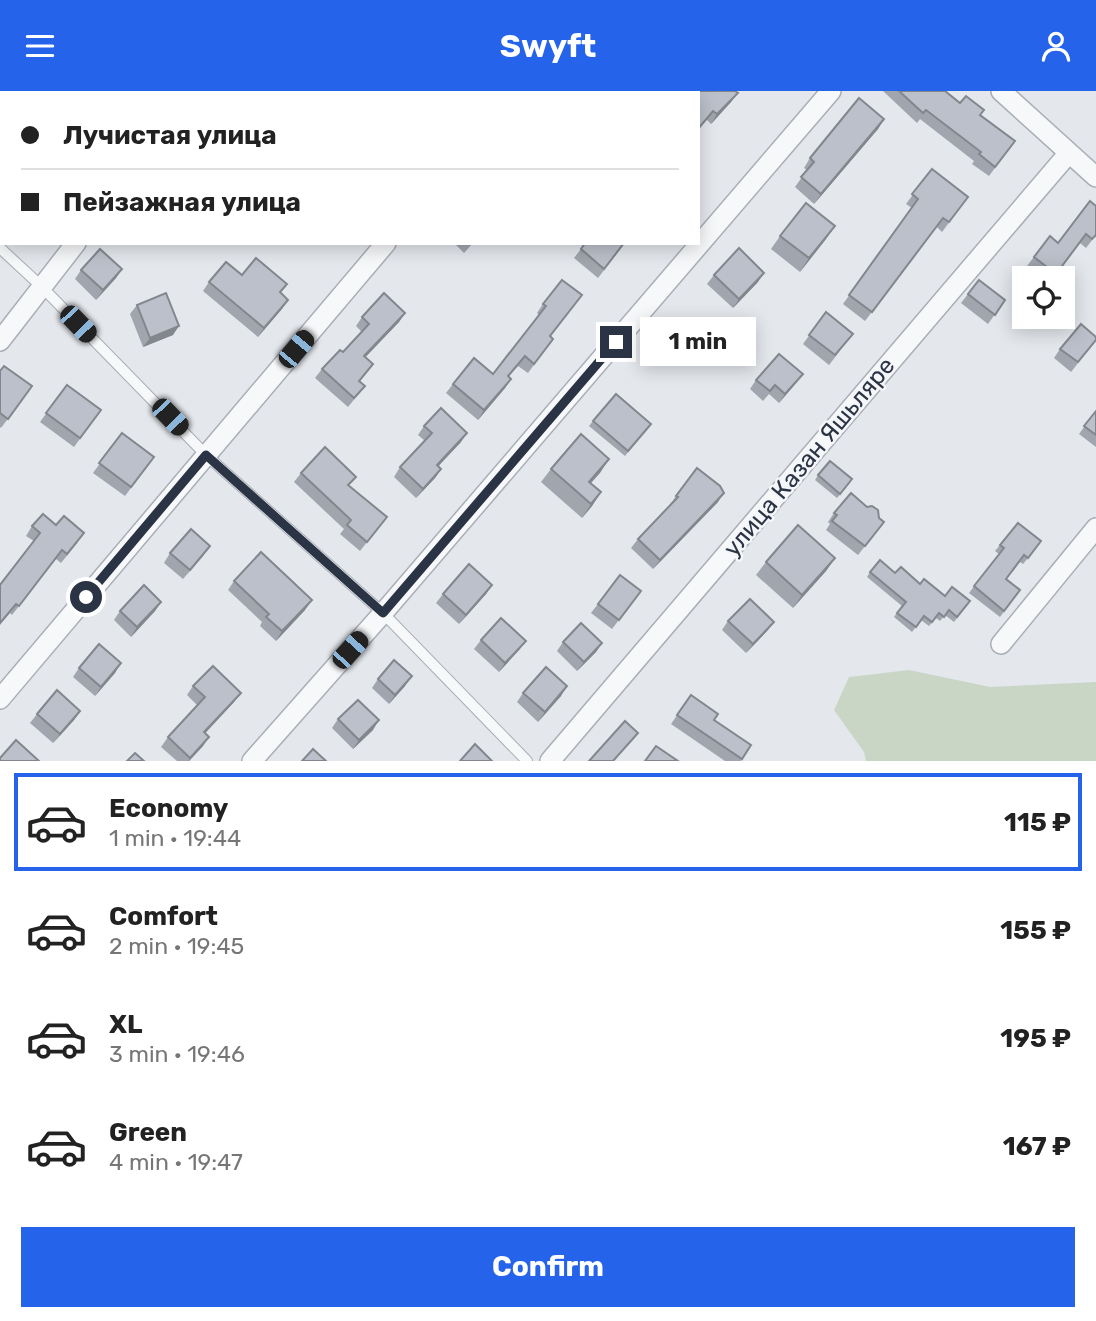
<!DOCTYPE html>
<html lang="en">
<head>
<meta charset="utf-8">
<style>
	body { margin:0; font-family:Rubik,sans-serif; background:#f6f6f6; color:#222; height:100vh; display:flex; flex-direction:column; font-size:26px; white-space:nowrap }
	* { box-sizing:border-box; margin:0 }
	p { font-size:23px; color:#767676 }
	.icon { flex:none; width:38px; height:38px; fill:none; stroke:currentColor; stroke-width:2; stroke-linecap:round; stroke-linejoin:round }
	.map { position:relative; height:670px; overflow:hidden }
	.details { display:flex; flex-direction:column; background:#fff; flex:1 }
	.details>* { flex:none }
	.top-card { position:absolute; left:0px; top:0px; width:700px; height:154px; box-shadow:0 4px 18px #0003; display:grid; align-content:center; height:154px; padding:0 21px; background:#fff }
	.buttons { position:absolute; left:1012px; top:175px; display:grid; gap:14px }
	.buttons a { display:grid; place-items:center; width:63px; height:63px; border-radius:0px; background:#fff; box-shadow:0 4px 18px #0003; font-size:35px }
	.end { position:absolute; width:32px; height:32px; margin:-16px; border:9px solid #2b3445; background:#fff; box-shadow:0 0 0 4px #fff }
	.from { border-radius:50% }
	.bubble { position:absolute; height:49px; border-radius:0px; background:#fff; box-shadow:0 4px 18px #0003; font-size:23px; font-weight:700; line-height:49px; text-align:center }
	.car { position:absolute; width:21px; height:42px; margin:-21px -10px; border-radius:9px; box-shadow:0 0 5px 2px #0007; background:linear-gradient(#222 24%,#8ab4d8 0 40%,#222 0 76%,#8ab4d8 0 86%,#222 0) }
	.top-card b { display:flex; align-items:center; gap:24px; height:66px; font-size:26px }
	.top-card b+b { border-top:2px solid #e0e0e0 }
	.top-card i { width:18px; height:18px; background:#222 }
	ul { padding:12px 0 0; list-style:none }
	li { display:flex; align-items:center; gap:21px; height:98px; margin:0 14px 10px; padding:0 7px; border:4px solid transparent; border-radius:0px }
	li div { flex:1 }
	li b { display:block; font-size:26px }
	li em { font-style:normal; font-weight:700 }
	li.current { border-color:#2563eb }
	li>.icon { width:63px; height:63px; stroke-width:1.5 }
	.button { display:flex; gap:14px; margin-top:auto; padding:14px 21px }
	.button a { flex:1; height:80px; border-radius:0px; background:#2563eb; color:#fff; font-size:28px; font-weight:700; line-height:80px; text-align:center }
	header { display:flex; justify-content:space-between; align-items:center; height:91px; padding:0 21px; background:#2563eb; color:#fff; font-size:32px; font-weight:700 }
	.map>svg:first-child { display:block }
	.green { fill:#c9d6c5 }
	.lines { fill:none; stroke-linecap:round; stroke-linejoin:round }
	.lane-casing { stroke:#a9aeb7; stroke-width:12 }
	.street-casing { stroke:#a9aeb7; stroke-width:22 }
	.lane { stroke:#f7f8fa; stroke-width:10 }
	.street { stroke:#f7f8fa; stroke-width:19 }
	.wall { fill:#a1a5ae }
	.shaded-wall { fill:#83868d }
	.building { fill:#bbc0ca; stroke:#83868d; stroke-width:2 }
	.route { stroke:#2b3445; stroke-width:9 }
	.labels { text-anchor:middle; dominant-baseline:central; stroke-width:5; stroke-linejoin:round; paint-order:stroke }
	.street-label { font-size:24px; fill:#2b3445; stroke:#f4f6f9 }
</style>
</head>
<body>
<header><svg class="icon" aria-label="menu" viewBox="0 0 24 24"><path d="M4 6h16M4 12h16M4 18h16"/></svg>Swyft<svg class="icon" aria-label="person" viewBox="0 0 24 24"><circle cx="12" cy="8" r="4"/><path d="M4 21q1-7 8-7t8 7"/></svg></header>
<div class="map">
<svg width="1096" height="670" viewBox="0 0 1096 670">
	<rect width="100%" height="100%" fill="#e4e7ec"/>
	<polygon class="green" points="909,579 990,596 1096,591 1096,670 866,670 864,661 834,619 849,586"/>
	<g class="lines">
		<g class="lane-casing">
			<polyline id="lane" points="0,157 41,195 206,364 383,522 527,670"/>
		</g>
		<g class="street-casing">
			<g id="street">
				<polyline points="1001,0 1096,86"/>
				<polyline points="196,2 197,0"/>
				<polyline points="515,2 516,0"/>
				<polyline points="0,250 76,152"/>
				<polyline points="1001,553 1096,437"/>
				<polyline points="0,608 386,152"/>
				<polyline points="252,670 383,522 831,0"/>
				<polyline points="550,670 1068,63"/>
			</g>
		</g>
		<use href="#lane" class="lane"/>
		<use href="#street" class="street"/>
	</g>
	<g class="wall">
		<polygon points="574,0 606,0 605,2 576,2"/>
		<polygon points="683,0 735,0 731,11 711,33 707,29 698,2 682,2"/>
		<polygon points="883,0 945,0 960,12 980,24 1015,50 989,85 972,73 974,70 920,28 917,32"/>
		<polygon points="884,28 878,38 814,113 795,96 807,79 804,77 810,67"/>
		<polygon points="932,78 968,106 942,141 937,136 865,230 843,213 912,117 906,113"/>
		<polygon points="1090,110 1096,144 1086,157 1080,152 1053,187 1043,187 1027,175 1050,145 1058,152"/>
		<polygon points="780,145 826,148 800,181 771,158"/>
		<polygon points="454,152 473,152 464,162"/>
		<polygon points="625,152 598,187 574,167 581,158"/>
		<polygon points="122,178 116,187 96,209 75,188 81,179"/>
		<polygon points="242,184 281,202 288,209 258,246 203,200 209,191"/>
		<polygon points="714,184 758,191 733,217 707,193"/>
		<polygon points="979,189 1005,209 988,233 961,212"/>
		<polygon points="543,213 575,213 550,246 553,248 528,282 518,275 509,285 511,288 505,297 478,329 446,302 453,293 493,283 539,224 537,222"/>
		<polygon points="137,214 173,244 143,256 130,223"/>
		<polygon points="826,221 853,243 829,274 803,253"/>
		<polygon points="405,222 399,231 365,266 373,273 360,290 365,295 348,316 315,287 322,278 343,261 362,241 356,235 362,226"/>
		<polygon points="1096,249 1071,281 1054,267 1060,258"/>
		<polygon points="0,280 32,295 1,337 0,336"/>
		<polygon points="756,289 796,292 779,312 769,303 763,310 750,298"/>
		<polygon points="67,294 101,319 74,356 40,331"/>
		<polygon points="1096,320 1096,356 1079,343"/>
		<polygon points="593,330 651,333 625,365 589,335"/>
		<polygon points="424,335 461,351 438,375 441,378 435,387 416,407 394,386 400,376 425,350 418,344"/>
		<polygon points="122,342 154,366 125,405 93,382"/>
		<polygon points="609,368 591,392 601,401 592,415 582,427 541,391 551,378"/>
		<polygon points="301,382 349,395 387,426 360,460 340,443 344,438 294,391"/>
		<polygon points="818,384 849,393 837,407 815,389"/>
		<polygon points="676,405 718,411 653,478 631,457 638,448 670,414"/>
		<polygon points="834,422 879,427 884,431 858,464 826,439 830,433 828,431"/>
		<polygon points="32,435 78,451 61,472 56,468 12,524 10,522 0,534 0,494 34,450 26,445"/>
		<polygon points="1000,454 1036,457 1023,473 1020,471 1006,488 1020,499 1000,526 969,502 999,463 995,460"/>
		<polygon points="170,462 204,464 183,488 164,472"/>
		<polygon points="835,467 826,480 793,517 756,484 766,471"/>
		<polygon points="870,481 895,482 920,493 945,505 970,510 954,531 945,524 940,530 936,527 929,535 921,529 912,541 894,526 902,515 867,486"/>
		<polygon points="234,490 305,519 276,550 260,535 262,531 228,499"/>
		<polygon points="492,494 486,503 459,533 436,512 443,503"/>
		<polygon points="641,500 612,538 591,522 598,513"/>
		<polygon points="161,511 155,520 131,546 114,529 120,520"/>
		<polygon points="728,530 774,531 767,540 746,562 722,539"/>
		<polygon points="481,549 526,550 519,559 499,581 474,558"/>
		<polygon points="563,551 602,552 596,561 577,580 557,560"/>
		<polygon points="79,577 115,582 95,605 73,586"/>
		<polygon points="378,588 405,595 389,613 372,597"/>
		<polygon points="193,595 234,611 205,642 203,655 189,670 177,670 161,656 168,646 197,614 187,604"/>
		<polygon points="523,602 561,605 538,631 517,611"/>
		<polygon points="691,604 714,629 751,654 741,670 725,670 671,633"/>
		<polygon points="80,620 74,629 53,652 30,632 37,623"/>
		<polygon points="338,628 373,639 353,658 332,637"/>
	</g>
	<g class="shaded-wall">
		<polygon points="738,2 731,11 711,33 717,23"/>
		<polygon points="884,28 878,38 814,113 821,103"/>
		<polygon points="835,135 826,148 800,181 809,167"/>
		<polygon points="122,178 116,187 96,209 103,199"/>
		<polygon points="764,182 758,191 733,217 739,208"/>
		<polygon points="288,209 282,218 258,246 264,237"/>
		<polygon points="405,222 399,231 358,274 364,265"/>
		<polygon points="179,235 173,244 143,256 150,247"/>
		<polygon points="803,283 796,292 779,312 785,303"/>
		<polygon points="511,288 505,297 478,329 484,319"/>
		<polygon points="467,342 461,351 431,383 437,374"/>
		<polygon points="609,368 600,382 580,404 589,391"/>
		<polygon points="441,378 435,387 416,407 423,398"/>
		<polygon points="601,401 592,415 582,427 591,413"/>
		<polygon points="724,402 718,411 653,478 660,469"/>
		<polygon points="835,467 826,480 793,517 802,504"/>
		<polygon points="492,494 486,503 459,533 466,524"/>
		<polygon points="312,509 305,519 276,550 282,540"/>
		<polygon points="161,511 155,520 131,546 137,536"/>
		<polygon points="774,531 767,540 746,562 753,553"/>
		<polygon points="526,550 519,559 499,581 505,572"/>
		<polygon points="602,552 596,561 577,580 584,571"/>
		<polygon points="121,572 115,582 95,605 101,596"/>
		<polygon points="412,585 405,595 389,613 395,604"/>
		<polygon points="567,595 561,605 538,631 545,621"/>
		<polygon points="241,602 234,611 198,650 204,641"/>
		<polygon points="80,620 74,629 53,652 60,643"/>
		<polygon points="379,629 373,639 353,658 359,649"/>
		<polygon points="209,646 203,655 189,670 188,670"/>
	</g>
	<g class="building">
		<polygon points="228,0 265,0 264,2 226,2"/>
		<polygon points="590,0 604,0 603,2 592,2"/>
		<polygon points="692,0 735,0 738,2 717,23 713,20 698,38 698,2 693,2"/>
		<polygon points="899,0 945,0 960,12 966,5 984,19 980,24 1015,50 995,76 979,63 981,61 926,19 923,22"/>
		<polygon points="859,7 884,28 821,103 801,86 814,71 810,67"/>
		<polygon points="0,53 2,54 2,88 0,90"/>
		<polygon points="932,78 968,106 949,131 943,127 872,221 849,204 918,108 912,103"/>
		<polygon points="1090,110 1096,115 1096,144 1092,148 1086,143 1056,183 1034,166 1050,145 1058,152"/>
		<polygon points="806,112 835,135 809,167 780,145"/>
		<polygon points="585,152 624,152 604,178 581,158"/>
		<polygon points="739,157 764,182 739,208 714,184"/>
		<polygon points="100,158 122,178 103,199 81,179"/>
		<polygon points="256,167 287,193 280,201 288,209 264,237 209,191 226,171 242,184"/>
		<polygon points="562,189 582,204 550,245 553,248 534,273 525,265 508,285 511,288 484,319 453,293 474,267 493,283 546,215 543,213"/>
		<polygon points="979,189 1005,209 995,224 968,203"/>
		<polygon points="166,202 179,235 150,247 137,214"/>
		<polygon points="384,202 405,222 364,265 373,273 359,290 365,295 354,307 322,278 340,259 343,261 369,233 362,226"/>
		<polygon points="826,221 853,243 835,264 809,244"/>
		<polygon points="1081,233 1096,246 1096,249 1078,271 1060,258"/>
		<polygon points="779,263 803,283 785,303 775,294 770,300 756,289"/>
		<polygon points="4,275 32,295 8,328 0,322 0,280"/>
		<polygon points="67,294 101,319 80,347 46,322"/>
		<polygon points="616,303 651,333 628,360 593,330"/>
		<polygon points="441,317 467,342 437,374 441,378 423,398 400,376 432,342 424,335"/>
		<polygon points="1096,320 1096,344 1084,335"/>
		<polygon points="122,342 154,366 131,396 99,372"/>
		<polygon points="581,343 609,368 589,391 601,401 591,413 551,378"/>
		<polygon points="325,356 356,386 348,394 387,426 367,451 347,434 351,429 301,382"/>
		<polygon points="830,370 852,388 840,403 818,384"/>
		<polygon points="697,377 720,395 724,402 660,469 638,448 678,406 676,405"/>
		<polygon points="851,402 867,416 872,415 878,419 879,427 884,431 865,455 832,430 837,424 834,422"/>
		<polygon points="43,423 56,434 64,425 84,442 67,463 62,459 19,515 16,513 0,532 0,494 40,442 32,435"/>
		<polygon points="1018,432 1041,450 1028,467 1024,464 1006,488 1020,499 1004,520 974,495 1004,457 1000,454"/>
		<polygon points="798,434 835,467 802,504 766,471"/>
		<polygon points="191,438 210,455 190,479 170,462"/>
		<polygon points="261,461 312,509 282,540 266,526 269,523 234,490"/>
		<polygon points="880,469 895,482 901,476 920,493 924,488 945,505 952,496 970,510 957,526 949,519 944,526 939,522 932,531 924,525 916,536 897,522 906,511 870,481"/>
		<polygon points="469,473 492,494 466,524 443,503"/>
		<polygon points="620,484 641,500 619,529 598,513"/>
		<polygon points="144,494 161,511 137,536 120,520"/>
		<polygon points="750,508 774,531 753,553 728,530"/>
		<polygon points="501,527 526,550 505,572 481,549"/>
		<polygon points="581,532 602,552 584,571 563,551"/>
		<polygon points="99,553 121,572 101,596 79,577"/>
		<polygon points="394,569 412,585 395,604 378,588"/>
		<polygon points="213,575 241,602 204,641 209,646 190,667 168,646 205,606 193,595"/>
		<polygon points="546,576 567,595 545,621 523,602"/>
		<polygon points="57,599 80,620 60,643 37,623"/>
		<polygon points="691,604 718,623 714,629 751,654 742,668 677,624"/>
		<polygon points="358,609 379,629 359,649 338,628"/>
		<polygon points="625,630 638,642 613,670 589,670"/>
		<polygon points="16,649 39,670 0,670 0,667"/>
		<polygon points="475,653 492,670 460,670"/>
		<polygon points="656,655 678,670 645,670"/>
		<polygon points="313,658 326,670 302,670"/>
		<polygon points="135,662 144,670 127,670"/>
	</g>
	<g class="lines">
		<polyline class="route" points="86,506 206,364 383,522 616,251"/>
	</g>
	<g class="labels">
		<g class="street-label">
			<text transform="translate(809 366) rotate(-50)">улица Казан Яшьляре</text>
		</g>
	</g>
</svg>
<div class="buttons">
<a><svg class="icon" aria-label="locate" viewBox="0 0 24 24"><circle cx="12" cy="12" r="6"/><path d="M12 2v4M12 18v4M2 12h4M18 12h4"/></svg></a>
</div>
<i class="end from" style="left:86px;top:506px"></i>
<i class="end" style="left:616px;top:251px"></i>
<div class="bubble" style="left:640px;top:226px;width:116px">1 min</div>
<i class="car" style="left:78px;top:233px;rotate:136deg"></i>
<i class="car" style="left:296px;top:258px;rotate:40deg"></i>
<i class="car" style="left:170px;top:326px;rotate:136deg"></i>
<i class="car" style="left:350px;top:559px;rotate:42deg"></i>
<div class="top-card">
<b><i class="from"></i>Лучистая улица</b>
<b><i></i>Пейзажная улица</b>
</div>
</div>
<section class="details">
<ul>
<li class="current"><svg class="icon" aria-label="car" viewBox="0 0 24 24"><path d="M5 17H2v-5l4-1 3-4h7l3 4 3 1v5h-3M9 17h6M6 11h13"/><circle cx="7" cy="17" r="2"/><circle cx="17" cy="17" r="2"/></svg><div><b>Economy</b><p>1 min · 19:44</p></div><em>115 ₽</em></li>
<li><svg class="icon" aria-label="car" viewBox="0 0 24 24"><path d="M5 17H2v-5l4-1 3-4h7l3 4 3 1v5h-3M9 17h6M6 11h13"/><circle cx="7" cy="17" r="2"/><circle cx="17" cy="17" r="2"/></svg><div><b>Comfort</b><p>2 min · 19:45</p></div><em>155 ₽</em></li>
<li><svg class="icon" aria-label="car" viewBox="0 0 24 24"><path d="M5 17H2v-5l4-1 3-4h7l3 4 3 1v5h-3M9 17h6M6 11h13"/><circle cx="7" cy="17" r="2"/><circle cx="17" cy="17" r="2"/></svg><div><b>XL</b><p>3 min · 19:46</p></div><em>195 ₽</em></li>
<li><svg class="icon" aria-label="car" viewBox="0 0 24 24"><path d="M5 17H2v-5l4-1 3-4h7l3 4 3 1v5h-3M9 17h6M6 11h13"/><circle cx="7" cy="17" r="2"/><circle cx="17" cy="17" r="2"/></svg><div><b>Green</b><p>4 min · 19:47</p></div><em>167 ₽</em></li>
</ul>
<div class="button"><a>Confirm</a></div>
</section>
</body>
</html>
